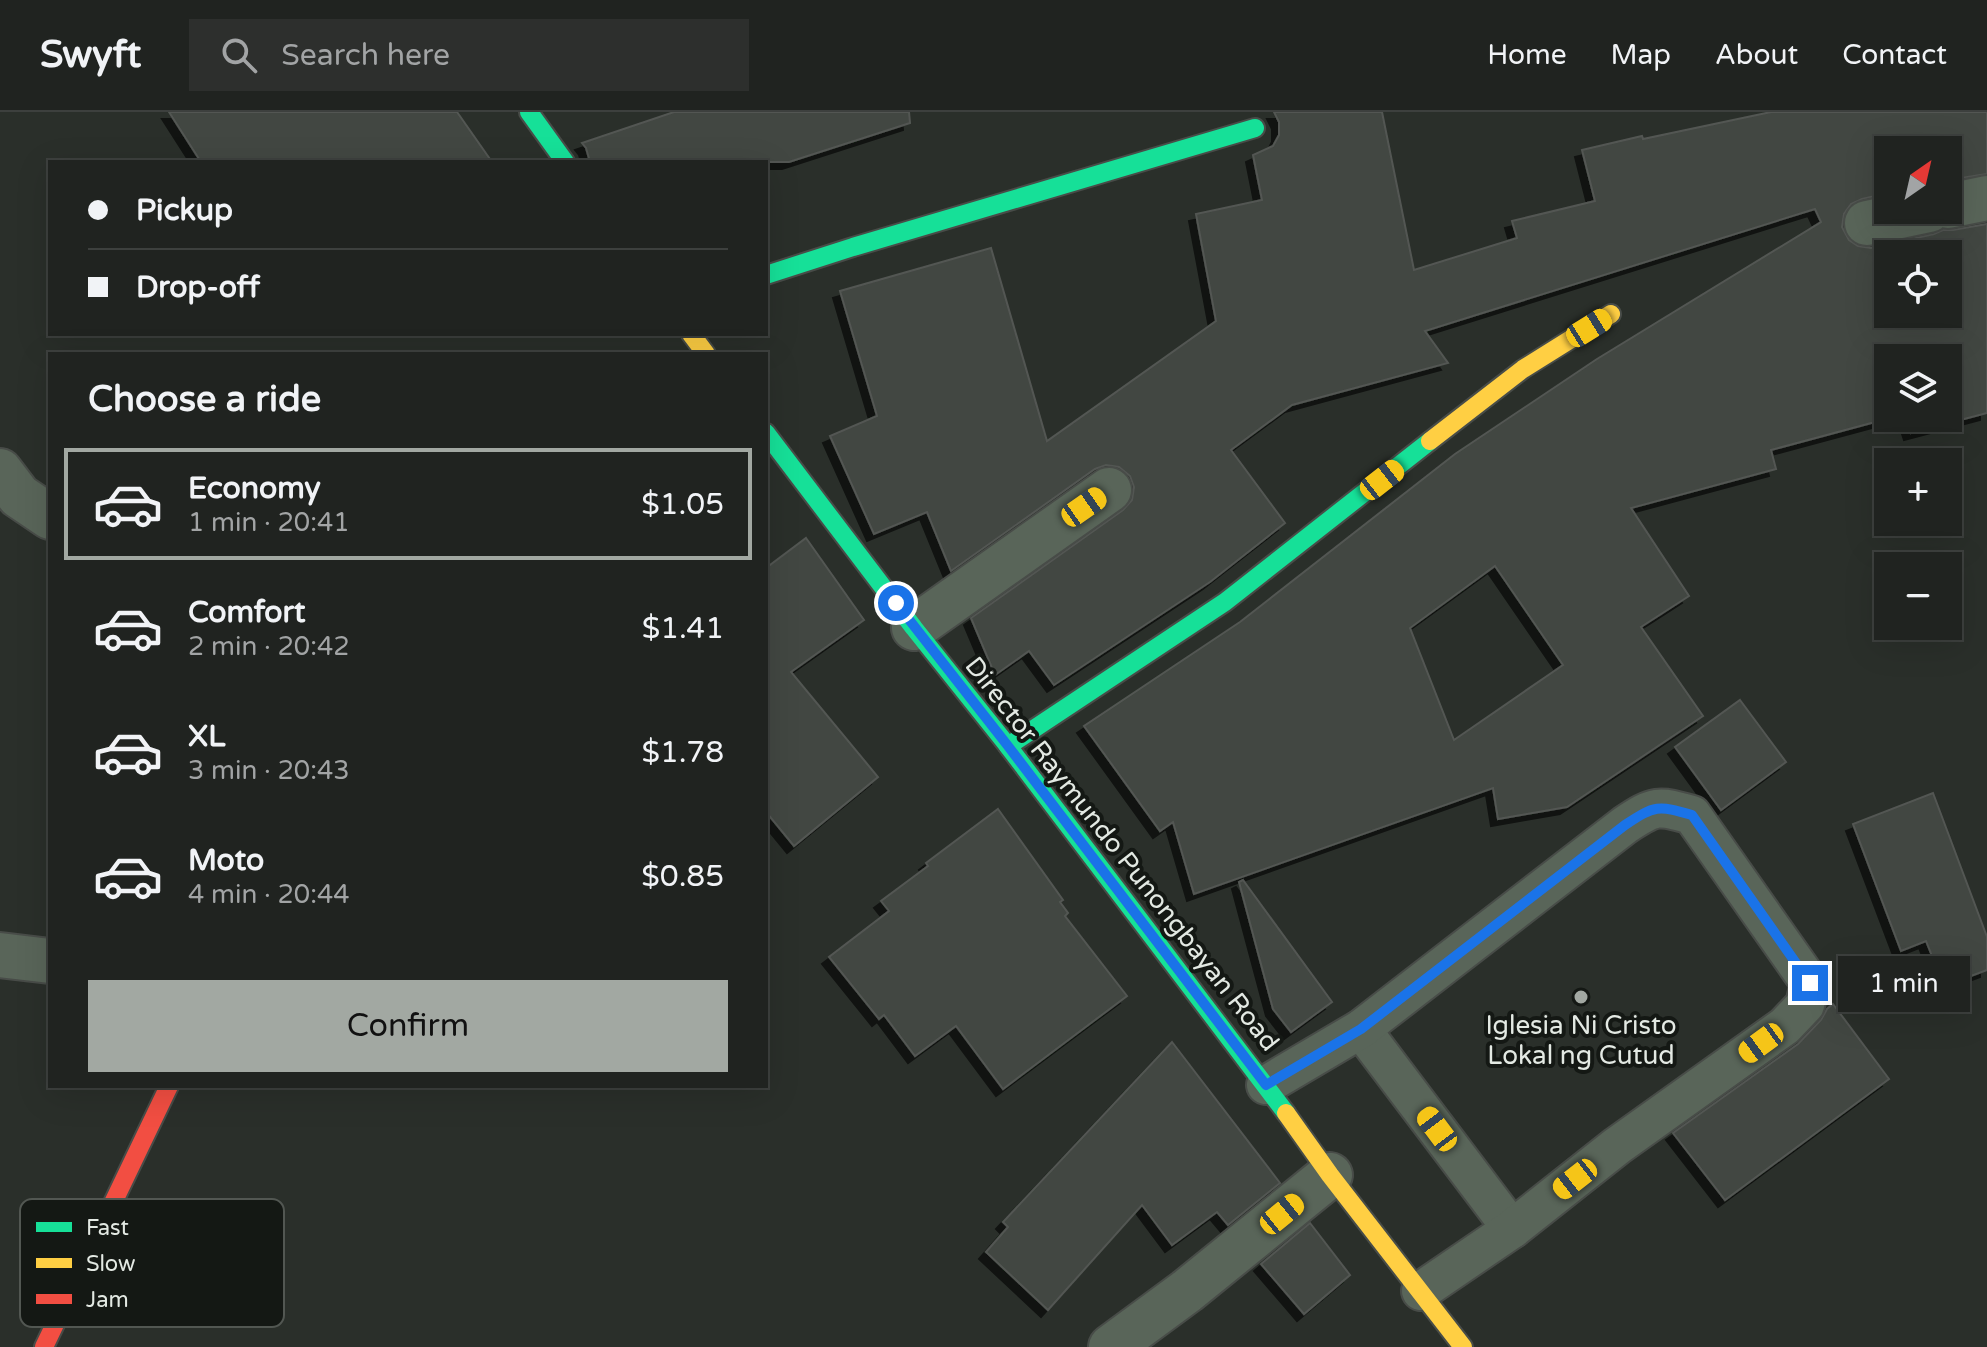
<!DOCTYPE html>
<html lang="en">
<head>
<meta charset="utf-8">
<style>
	body { margin:0; font-family:"Varela Round",sans-serif; background:#2d2f2d; color:#f1f3f6; height:100vh; display:flex; flex-direction:column; font-size:30px; white-space:nowrap }
	* { box-sizing:border-box; margin:0 }
	p { font-size:26px; color:#a2a4a5 }
	.icon { flex:none; width:44px; height:44px; fill:none; stroke:currentColor; stroke-width:2; stroke-linecap:round; stroke-linejoin:round }
	.map { position:relative; flex:1; overflow:hidden }
	.panel { position:absolute; left:48px; top:240px; width:720px; height:736px; display:flex; flex-direction:column; background:#202320; border-radius:0px; box-shadow:0 8px 32px #0002,0 0 0 2px #3d403e }
	.panel>* { flex:none }
	.guide { position:absolute; left:48px; top:48px; width:720px; height:176px; border-radius:0px; box-shadow:0 8px 32px #0002,0 0 0 2px #3d403e; display:grid; align-content:center; height:176px; padding:0 40px; background:#202320 }
	.needle { width:52px; rotate:34deg }
	.controls { position:absolute; left:1874px; top:24px; display:grid; gap:16px }
	.controls a { display:grid; place-items:center; width:88px; height:88px; border-radius:0px; background:#202320; box-shadow:0 8px 32px #0002,0 0 0 2px #3d403e; font-size:40px }
	.end { position:absolute; width:36px; height:36px; margin:-18px; border:10px solid #1a73e8; background:#fff; box-shadow:0 0 0 4px #fff }
	.from { border-radius:50% }
	.bubble { position:absolute; height:56px; border-radius:0px; background:#202320; box-shadow:0 8px 32px #0002,0 0 0 2px #3d403e; font-size:26px; font-weight:600; line-height:56px; text-align:center }
	.car { position:absolute; width:24px; height:48px; margin:-24px -12px; border-radius:10px; box-shadow:0 0 6px 2px #0007; background:linear-gradient(#f5c518 24%,#345 0 40%,#f5c518 0 76%,#345 0 86%,#f5c518 0) }
	.guide b { display:flex; align-items:center; gap:28px; height:76px; font-size:30px }
	.guide b+b { border-top:2px solid #3d403e }
	.guide i { width:20px; height:20px; background:#f1f3f6 }
	ul { padding:0; list-style:none }
	li { display:flex; align-items:center; gap:24px; height:112px; margin:0 16px 12px; padding:0 24px; border:4px solid transparent; border-radius:0px }
	li div { flex:1 }
	li b { display:block; font-size:30px }
	li em { font-style:normal; font-weight:600 }
	li.active { border-color:#a2a8a2 }
	li>.icon { width:72px; height:72px; stroke-width:1.5 }
	h2 { padding:0 40px; font-size:36px; line-height:96px }
	.cta { display:flex; gap:16px; margin-top:auto; padding:16px 40px }
	.cta a { flex:1; height:92px; border-radius:0px; background:#a2a8a2; color:#111; font-size:32px; font-weight:600; line-height:92px; text-align:center }
	header { display:flex; align-items:center; gap:48px; box-sizing:border-box; height:112px; padding:0 40px; background:#202320; border-bottom:2px solid #3d403e }
	header strong { font-size:38px }
	nav { display:flex; gap:44px; margin-inline-start:auto; font-size:28px }
	.search { width:560px; height:72px; background:#2d2f2d; display:flex; align-items:center; gap:20px; box-sizing:border-box; padding:0 28px; border-radius:0px; color:#a2a4a5; font-size:30px }
	.map>svg:first-child { display:block }
	.building { fill:#424642; stroke:#535753; stroke-width:2; fill-rule:evenodd; filter:url(#shadow) }
	.lines { fill:none; stroke-linecap:round; stroke-linejoin:round }
	.lane-casing { stroke:#484c48; stroke-width:42 }
	.street-casing { stroke:#484c48; stroke-width:48 }
	.fast-casing { stroke:#484c48; stroke-width:22 }
	.slow-casing { stroke:#484c48; stroke-width:22 }
	.jam-casing { stroke:#484c48; stroke-width:22 }
	.lane { stroke:#596559; stroke-width:38 }
	.street { stroke:#596559; stroke-width:44 }
	.fast { stroke:#16e098; stroke-width:18 }
	.slow { stroke:#ffcf43; stroke-width:18 }
	.jam { stroke:#f24e42; stroke-width:18 }
	.route { stroke:#1a73e8; stroke-width:10 }
	.poi-dot { fill:#a2a8a2; stroke:#141814; stroke-width:3 }
	.labels { text-anchor:middle; dominant-baseline:central; stroke-width:8; stroke-linejoin:round; paint-order:stroke }
	.street-label { font-size:26px; fill:#e3e9e3; stroke:#141814 }
	.poi-label { font-size:26px; fill:#e3e9e3; stroke:#141814 }
	.key { fill:#141814; stroke:#525752; stroke-width:2 }
	.key-label { font-size:22px; fill:#e3e9e3 }
</style>
</head>
<body>
<header>
<strong>Swyft</strong>
<div class="search"><svg class="icon" aria-label="search" viewBox="0 0 24 24"><circle cx="10" cy="10" r="6"/><path d="M15 15l6 6"/></svg>Search here</div>
<nav><a>Home</a><a>Map</a><a>About</a><a>Contact</a></nav>
</header>
<div class="map">
<svg width="1987" height="1235" viewBox="0 0 1987 1235">
	<defs>
		<filter id="shadow"><feDropShadow dx="-7" dy="7" stdDeviation="0" flood-color="#0009"/></filter>
	</defs>
	<rect width="100%" height="100%" fill="#2a2f2a"/>
	<g class="building">
		<polygon points="169,0 457,0 492,50 201,50"/>
		<polygon points="674,0 909,0 910,11 789,50 590,50 586,36 582,31"/>
		<path d="M 1274,0 L 1382,0 L 1414,158 L 1517,126 L 1512,109 L 1595,89 L 1582,38 L 1642,24 L 1643,27 L 1771,0 L 1987,0 L 1987,62 L 1948,68 L 1948,38 L 1888,38 L 1888,81 L 1862,87 L 1851,92 L 1844,102 L 1842,115 L 1849,128 L 1858,134 L 1871,136 L 1934,122 L 1943,118 L 1953,118 L 1987,112 L 1987,301 L 1911,321 L 1906,306 L 1948,306 L 1948,246 L 1888,246 L 1888,306 L 1890,306 L 1771,338 L 1776,357 L 1631,396 L 1689,484 L 1641,515 L 1703,604 L 1567,695 L 1498,707 L 1493,676 L 1194,782 L 1173,710 L 1160,719 L 1084,614 L 1240,510 L 1455,342 L 1597,247 L 1821,110 L 1815,97 L 1425,219 L 1448,251 L 1292,293 L 1231,338 L 1285,411 L 1210,470 L 1054,573 L 1029,539 L 995,563 L 971,506 L 1123,398 L 1132,388 L 1134,375 L 1130,364 L 1119,355 L 1106,353 L 1095,357 L 951,459 L 927,400 L 874,422 L 830,324 L 877,304 L 840,179 L 991,136 L 1047,329 L 1216,209 L 1196,102 L 1262,88 L 1253,43 L 1273,34 L 1279,23 L 1279,10 ZM 1888,142 L 1948,142 L 1948,202 L 1888,202 ZM 1495,454 L 1563,553 L 1454,628 L 1410,516 Z"/>
		<polygon points="806,426 864,508 791,560 878,665 794,734 766,700 766,456"/>
		<polygon points="1740,588 1786,650 1721,698 1675,635"/>
		<polygon points="1933,681 1987,825 1987,858 1944,874 1926,829 1901,839 1853,712"/>
		<polygon points="998,697 1063,788 1060,790 1068,801 1065,804 1127,884 1003,977 956,914 915,944 884,903 879,907 829,845 889,799 881,789 928,754 926,751"/>
		<polygon points="1243,768 1332,890 1291,920 1273,897 1239,770"/>
		<polygon points="1833,892 1889,967 1725,1088 1673,1021 1798,932 1821,908 1827,897"/>
		<polygon points="1172,930 1280,1071 1228,1113 1217,1100 1172,1133 1142,1093 1048,1198 986,1140 1008,1115 1003,1110"/>
		<polygon points="1310,1111 1350,1163 1304,1202 1261,1152"/>
	</g>
	<g class="lines">
		<g class="lane-casing">
			<g id="lane">
				<polyline points="1361,917 1512,1117"/>
				<path d="M 1266,973 L 1361,917 L 1625,713 C 1655,693 1658,693 1692,703 L 1810,871 L 1805,893 L 1785,914 L 1617,1034 L 1512,1117 L 1421,1179"/>
			</g>
		</g>
		<g class="street-casing">
			<g id="street">
				<polyline points="1948,94 1987,86"/>
				<polyline points="1867,111 1929,98"/>
				<polyline points="0,359 19,384 50,405"/>
				<polyline points="914,516 1109,378"/>
				<polyline points="0,843 50,849"/>
				<polyline points="1111,1235 1187,1179 1330,1063"/>
			</g>
		</g>
		<g class="fast-casing">
			<g id="fast">
				<polyline points="529,0 565,50"/>
				<polyline points="766,163 853,135 1255,16"/>
				<polyline points="766,321 914,516 1008,634 1286,1001"/>
				<polyline points="1008,634 1225,490 1430,329"/>
			</g>
		</g>
		<g class="slow-casing">
			<g id="slow">
				<polyline points="691,222 706,242"/>
				<polyline points="1430,329 1523,257 1611,202"/>
				<polyline points="1286,1001 1330,1063 1463,1235"/>
			</g>
		</g>
		<g class="jam-casing">
			<polyline id="jam" points="44,1235 169,974"/>
		</g>
		<use href="#lane" class="lane"/>
		<use href="#street" class="street"/>
		<use href="#fast" class="fast"/>
		<use href="#slow" class="slow"/>
		<use href="#jam" class="jam"/>
	</g>
	<g class="lines">
		<path class="route" d="M 896,491 L 1008,634 L 1266,973 L 1361,917 L 1625,713 C 1655,693 1658,693 1692,703 L 1810,871"/>
	</g>
	<circle class="poi-dot" cx="1581" cy="885" r="8"/>
	<g class="labels">
		<g class="street-label">
			<text transform="translate(1122 742) rotate(52)">Director Raymundo Punongbayan Road</text>
		</g>
		<g class="poi-label">
			<text x="1581" y="913">Iglesia Ni Cristo<tspan x="1581" dy="30">Lokal ng Cutud</tspan></text>
		</g>
	</g>
	<rect x="20" y="1087" width="264" height="128" rx="12" class="key"/>
	<rect x="36" y="1110" width="36" height="10" fill="#16e098"/>
	<rect x="36" y="1146" width="36" height="10" fill="#ffcf43"/>
	<rect x="36" y="1182" width="36" height="10" fill="#f24e42"/>
	<g class="key-label">
		<text x="86" y="1123">Fast</text>
		<text x="86" y="1159">Slow</text>
		<text x="86" y="1195">Jam</text>
	</g>
</svg>
<div class="controls">
<a><svg class="needle" viewBox="-14 -14 28 28"><path d="M0-13l5 13h-10z" fill="#e53935"/><path d="M0 13l5-13h-10z" fill="#a2a4a5"/></svg></a>
<a><svg class="icon" aria-label="locate" viewBox="0 0 24 24"><circle cx="12" cy="12" r="6"/><path d="M12 2v4M12 18v4M2 12h4M18 12h4"/></svg></a>
<a><svg class="icon" aria-label="layers" viewBox="0 0 24 24"><path d="M12 4l9 5-9 5-9-5zM3 14l9 5 9-5"/></svg></a>
<a>+</a>
<a>−</a>
</div>
<i class="end from" style="left:896px;top:491px"></i>
<i class="end" style="left:1810px;top:871px"></i>
<div class="bubble" style="left:1838px;top:844px;width:132px">1 min</div>
<i class="car" style="left:1589px;top:216px;rotate:58deg"></i>
<i class="car" style="left:1382px;top:368px;rotate:52deg"></i>
<i class="car" style="left:1084px;top:395px;rotate:55deg"></i>
<i class="car" style="left:1761px;top:931px;rotate:234deg"></i>
<i class="car" style="left:1437px;top:1017px;rotate:323deg"></i>
<i class="car" style="left:1575px;top:1067px;rotate:232deg"></i>
<i class="car" style="left:1282px;top:1102px;rotate:51deg"></i>
<div class="guide">
<b><i class="from"></i>Pickup</b>
<b><i></i>Drop-off</b>
</div>
<section class="panel">
<h2>Choose a ride</h2>
<ul>
<li class="active"><svg class="icon" aria-label="car" viewBox="0 0 24 24"><path d="M5 17H2v-5l4-1 3-4h7l3 4 3 1v5h-3M9 17h6M6 11h13"/><circle cx="7" cy="17" r="2"/><circle cx="17" cy="17" r="2"/></svg><div><b>Economy</b><p>1 min · 20:41</p></div><em>$1.05</em></li>
<li><svg class="icon" aria-label="car" viewBox="0 0 24 24"><path d="M5 17H2v-5l4-1 3-4h7l3 4 3 1v5h-3M9 17h6M6 11h13"/><circle cx="7" cy="17" r="2"/><circle cx="17" cy="17" r="2"/></svg><div><b>Comfort</b><p>2 min · 20:42</p></div><em>$1.41</em></li>
<li><svg class="icon" aria-label="car" viewBox="0 0 24 24"><path d="M5 17H2v-5l4-1 3-4h7l3 4 3 1v5h-3M9 17h6M6 11h13"/><circle cx="7" cy="17" r="2"/><circle cx="17" cy="17" r="2"/></svg><div><b>XL</b><p>3 min · 20:43</p></div><em>$1.78</em></li>
<li><svg class="icon" aria-label="car" viewBox="0 0 24 24"><path d="M5 17H2v-5l4-1 3-4h7l3 4 3 1v5h-3M9 17h6M6 11h13"/><circle cx="7" cy="17" r="2"/><circle cx="17" cy="17" r="2"/></svg><div><b>Moto</b><p>4 min · 20:44</p></div><em>$0.85</em></li>
</ul>
<div class="cta"><a>Confirm</a></div>
</section>
</div>
</body>
</html>
